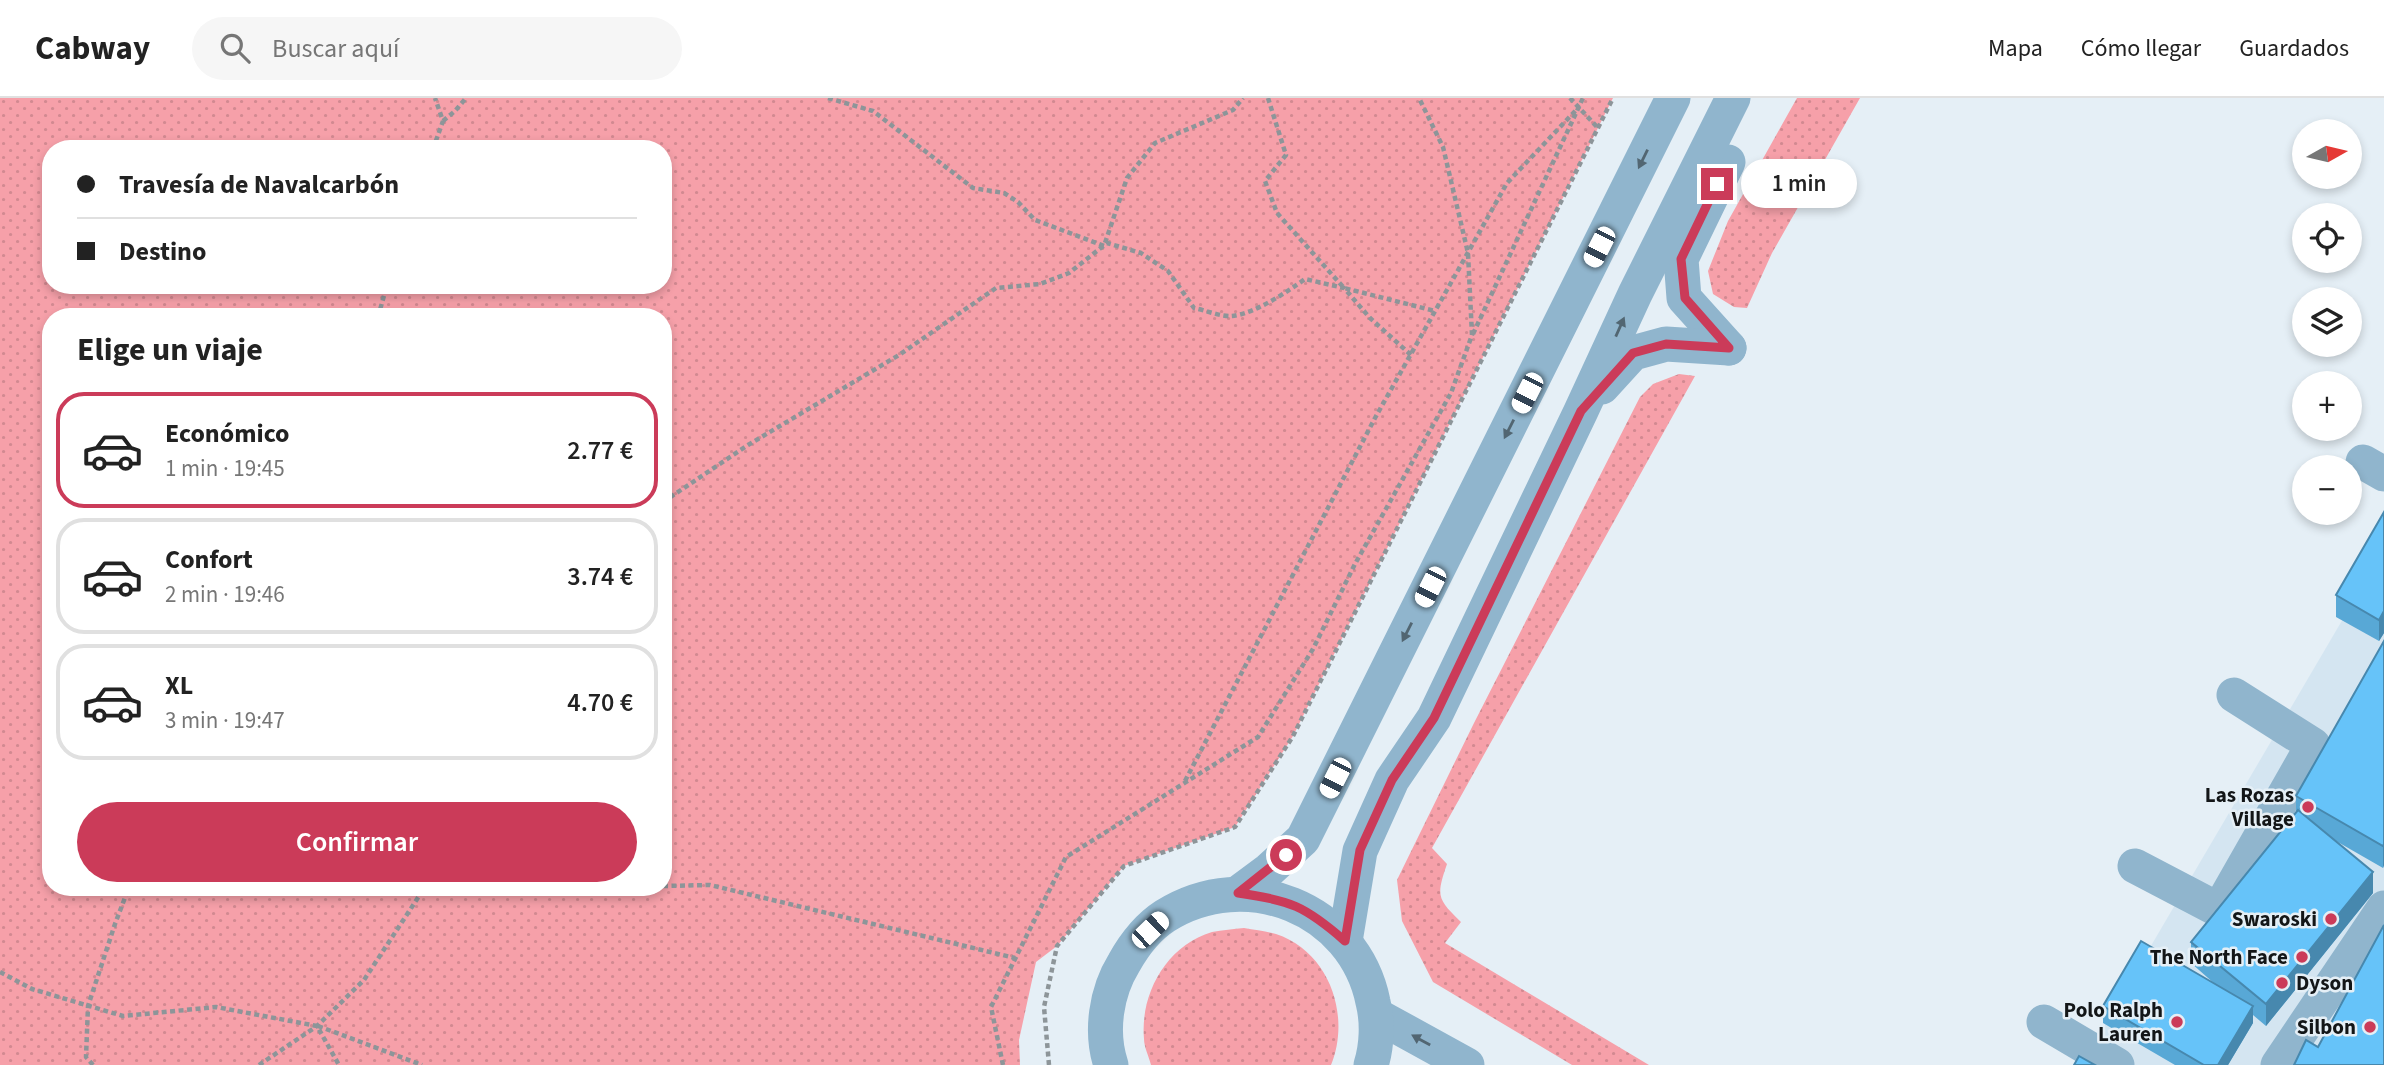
<!DOCTYPE html>
<html lang="es">
<head>
<meta charset="utf-8">
<style>
	body { margin:0; font-family:"Source Sans 3",sans-serif; background:#f6f6f6; color:#222; height:100vh; display:flex; flex-direction:column; font-size:26px; white-space:nowrap }
	* { box-sizing:border-box; margin:0 }
	p { font-size:23px; color:#767676 }
	.icon { flex:none; width:38px; height:38px; fill:none; stroke:currentColor; stroke-width:2; stroke-linecap:round; stroke-linejoin:round }
	.map { position:relative; flex:1; overflow:hidden }
	.sheet { position:absolute; left:42px; top:210px; width:630px; height:588px; display:flex; flex-direction:column; background:#fff; border-radius:28px; box-shadow:0 4px 10px #0003 }
	.sheet>* { flex:none }
	.banner { position:absolute; left:42px; top:42px; width:630px; height:154px; border-radius:28px; box-shadow:0 4px 10px #0003; display:grid; align-content:center; height:154px; padding:0 35px; background:#fff }
	.needle { width:46px; rotate:82deg }
	.fabs { position:absolute; left:2292px; top:21px; display:grid; gap:14px }
	.fabs a { display:grid; place-items:center; width:70px; height:70px; border-radius:50%; background:#fff; box-shadow:0 4px 10px #0003; font-size:35px }
	.end { position:absolute; width:32px; height:32px; margin:-16px; border:9px solid #cb3b59; background:#fff; box-shadow:0 0 0 4px #fff }
	.from { border-radius:50% }
	.bubble { position:absolute; height:49px; border-radius:24px; background:#fff; box-shadow:0 4px 10px #0003; font-size:23px; font-weight:600; line-height:49px; text-align:center }
	.car { position:absolute; width:21px; height:42px; margin:-21px -10px; border-radius:9px; box-shadow:0 0 5px 2px #0007; background:linear-gradient(#fff 24%,#345 0 40%,#fff 0 76%,#345 0 86%,#fff 0) }
	.banner b { display:flex; align-items:center; gap:24px; height:66px; font-size:26px }
	.banner b+b { border-top:2px solid #e0e0e0 }
	.banner i { width:18px; height:18px; background:#222 }
	ul { padding:0; list-style:none }
	li { display:flex; align-items:center; gap:21px; height:116px; margin:0 14px 10px; padding:0 21px; border:4px solid #e0e0e0; border-radius:28px }
	li div { flex:1 }
	li b { display:block; font-size:26px }
	li em { font-style:normal; font-weight:600 }
	li.current { border-color:#cb3b59 }
	li>.icon { width:63px; height:63px; stroke-width:1.5 }
	h2 { padding:0 35px; font-size:32px; line-height:84px }
	.cta { display:flex; gap:14px; margin-top:auto; padding:14px 35px }
	.cta a { flex:1; height:80px; border-radius:42px; background:#cb3b59; color:#fff; font-size:28px; font-weight:600; line-height:80px; text-align:center }
	header { display:flex; align-items:center; gap:42px; box-sizing:border-box; height:98px; padding:0 35px; background:#fff; border-bottom:2px solid #e0e0e0 }
	header strong { font-size:33px }
	nav { display:flex; gap:38px; margin-inline-start:auto; font-size:24px }
	.search { width:490px; height:63px; background:#f6f6f6; display:flex; align-items:center; gap:18px; box-sizing:border-box; padding:0 24px; border-radius:38px; color:#767676; font-size:26px }
	.map>svg:first-child { display:block }
	.built { fill:#d4e5f1 }
	.grass { fill:url(#grass-dots); fill-rule:evenodd }
	.lines { fill:none; stroke-linecap:round; stroke-linejoin:round }
	.path { stroke:#8d9599; stroke-width:4.5; stroke-dasharray:5 3.5; stroke-linecap:butt }
	.minor { stroke:#90b5cd; stroke-width:35 }
	.wall { fill:#58a8d6 }
	.shaded-wall { fill:#4788ae }
	.building { fill:#66c3f9; stroke:#4788ae; stroke-width:2 }
	.oneway { fill:#526672 }
	.route { stroke:#cb3b59; stroke-width:9 }
	.poi-dot { fill:#cb3b59; stroke:#e5eff6; stroke-width:2.5 }
	.labels { text-anchor:middle; dominant-baseline:central; stroke-width:5; stroke-linejoin:round; paint-order:stroke }
	.poi-label { font-size:21px; font-weight:bold; fill:#131618; stroke:#e5eff6; text-anchor:end }
</style>
</head>
<body>
<header>
<strong>Cabway</strong>
<div class="search"><svg class="icon" aria-label="search" viewBox="0 0 24 24"><circle cx="10" cy="10" r="6"/><path d="M15 15l6 6"/></svg>Buscar aquí</div>
<nav><a>Mapa</a><a>Cómo llegar</a><a>Guardados</a></nav>
</header>
<div class="map">
<svg width="2384" height="967" viewBox="0 0 2384 967">
	<defs>
		<pattern id="grass-dots" width="8" height="8" patternUnits="userSpaceOnUse" patternTransform="scale(1.75)"><rect width="8" height="8" fill="#f6a0a9"/><path d="M2 2h.1M6 6h.1" fill="none" stroke="#d28991" stroke-width="1.8" stroke-linecap="round"/></pattern>
	</defs>
	<rect width="100%" height="100%" fill="#e5eff6"/>
	<polygon class="built" points="2384,451 2384,967 2081,967"/>
	<g class="grass">
		<path d="M 0,0 L 1613,0 L 1293,638 L 1235,729 L 1124,768 L 1057,848 L 1036,864 L 1019,942 L 1020,967 L 0,967 ZM 51,51 L 663,51 L 663,187 L 51,187 ZM 51,219 L 663,219 L 663,789 L 51,789 Z"/>
		<polygon points="1797,0 1860,0 1772,155 1747,210 1734,209 1713,196 1708,173 1728,123"/>
		<path d="M 1679,276 L 1695,278 L 1432,750 L 1447,766 C 1436,798 1437,801 1461,824 L 1445,845 L 1649,967 L 1572,967 L 1433,884 L 1402,823 L 1397,782 L 1474,625 L 1640,299 L 1653,286 Z"/>
		<path d="M 1244,830 C 1255,832 1266,833 1276,836 C 1330,854 1351,918 1331,967 L 1151,967 C 1149,959 1144,949 1144,941 C 1140,896 1166,848 1212,834 C 1222,832 1234,831 1244,830 Z"/>
	</g>
	<g class="lines">
		<g class="path">
			<polyline points="828,0 873,13 973,90 1004,95 1018,104 1035,122 1104,148 1127,80 1155,45 1233,12 1243,0"/>
			<polyline points="1268,0 1286,57 1265,83 1277,115 1344,190 1435,213"/>
			<polyline points="1570,0 1598,30"/>
			<polyline points="443,23 455,13 466,0"/>
			<polyline points="433,51 443,23 435,0"/>
			<polyline points="378,219 387,187"/>
			<polyline points="1473,236 1583,0"/>
			<path d="M 663,404 L 748,347 L 899,257 L 996,190 L 1040,186 L 1069,175 L 1107,145 L 1141,155 L 1168,173 L 1194,210 C 1205,212 1221,219 1232,218 C 1254,216 1287,194 1305,181 L 1344,190 L 1370,220 L 1411,257"/>
			<polyline points="1185,683 1375,320 1507,85 1579,9"/>
			<polyline points="663,788 710,787 1015,860"/>
			<polyline points="418,789 424,792 565,789"/>
			<polyline points="0,874 32,891 123,918 216,909 317,928 339,967"/>
			<polyline points="318,928 422,967"/>
			<polyline points="93,967 86,959 88,908 115,826 129,789"/>
			<polyline points="259,967 317,928 364,882 425,789"/>
			<polyline points="1003,967 991,909 1066,759 1258,639 1313,551 1355,466 1451,295 1472,237 1468,155 1443,49 1419,0"/>
			<polyline points="1049,967 1044,909 1057,848 1124,768 1235,729 1293,638 1613,0"/>
		</g>
		<g class="minor">
			<polyline points="1728,64 1681,161 1684,200 1729,250"/>
			<polyline points="1602,289 1633,255 1666,246 1729,250"/>
			<polyline points="2363,364 2384,376"/>
			<polyline points="2135,768 2219,812 2313,647 2234,597"/>
			<polyline points="1238,795 1269,772 1303,741 1673,0"/>
			<polyline points="1345,843 1360,753 1392,682 1434,620 1581,313 1635,196 1733,0"/>
			<polyline points="1376,917 1467,967"/>
			<polyline points="2044,924 2117,967"/>
			<path d="M 1111,967 C 1100,934 1106,894 1124,865 C 1134,847 1148,829 1165,818 C 1246,767 1354,810 1373,904 C 1378,924 1377,948 1371,967"/>
			<polyline points="2278,967 2384,810"/>
		</g>
	</g>
	<g class="wall">
		<polygon points="2384,414 2384,535 2379,543 2336,519 2336,497"/>
		<polygon points="2384,543 2384,767 2383,770 2336,743 2373,795 2266,928 2253,917 2253,925 2228,967 2175,967 2103,925 2103,908 2216,887 2191,865 2191,844 2296,715 2296,698"/>
	</g>
	<g class="shaded-wall">
		<polygon points="2384,513 2384,535 2379,543 2379,522"/>
		<polygon points="2384,746 2384,767 2383,770 2383,748"/>
		<polygon points="2373,774 2373,795 2266,928 2266,906"/>
		<polygon points="2253,908 2253,925 2228,967 2218,967"/>
	</g>
	<g class="building">
		<polygon points="2384,414 2384,513 2379,522 2336,497"/>
		<polygon points="2384,543 2384,746 2383,748 2296,698"/>
		<polygon points="2298,712 2373,774 2266,906 2191,844"/>
		<polygon points="2384,827 2384,967 2294,967 2306,942 2318,949"/>
		<polygon points="2141,843 2253,908 2218,967 2204,967 2103,908"/>
		<polygon points="2079,958 2095,967 2074,967"/>
	</g>
	<defs><path id="oneway-solid" d="M-6-.8H1V-3.2L6.5 0L1 3.2V.8H-6Z" transform="scale(1.75)"/></defs>
	<g class="oneway">
		<use href="#oneway-solid" transform="translate(1643 61) rotate(116)"/>
		<use href="#oneway-solid" transform="translate(1620 229) rotate(-66)"/>
		<use href="#oneway-solid" transform="translate(1509 331) rotate(117)"/>
		<use href="#oneway-solid" transform="translate(1407 534) rotate(117)"/>
		<use href="#oneway-solid" transform="translate(1421 942) rotate(-151)"/>
	</g>
	<g class="lines">
		<path class="route" d="M 1286,757 L 1238,795 C 1290,802 1305,808 1345,843 L 1360,752 L 1392,682 L 1434,620 L 1581,313 L 1633,255 L 1666,246 L 1729,250 L 1685,200 L 1681,161 L 1717,86"/>
	</g>
	<g class="poi-dot">
		<circle cx="2308" cy="709" r="7"/>
		<circle cx="2331" cy="821" r="7"/>
		<circle cx="2302" cy="859" r="7"/>
		<circle cx="2282" cy="885" r="7"/>
		<circle cx="2177" cy="924" r="7"/>
		<circle cx="2370" cy="929" r="7"/>
	</g>
	<g class="labels">
		<g class="poi-label">
			<text x="2294" y="697">Las Rozas<tspan x="2294" dy="24">Village</tspan></text>
			<text x="2317" y="821">Swaroski</text>
			<text x="2288" y="859">The North Face</text>
			<text x="2296" y="885" text-anchor="start">Dyson</text>
			<text x="2163" y="912">Polo Ralph<tspan x="2163" dy="24">Lauren</tspan></text>
			<text x="2356" y="929">Silbon</text>
		</g>
	</g>
</svg>
<div class="fabs">
<a><svg class="needle" viewBox="-14 -14 28 28"><path d="M0-13l5 13h-10z" fill="#e53935"/><path d="M0 13l5-13h-10z" fill="#767676"/></svg></a>
<a><svg class="icon" aria-label="locate" viewBox="0 0 24 24"><circle cx="12" cy="12" r="6"/><path d="M12 2v4M12 18v4M2 12h4M18 12h4"/></svg></a>
<a><svg class="icon" aria-label="layers" viewBox="0 0 24 24"><path d="M12 4l9 5-9 5-9-5zM3 14l9 5 9-5"/></svg></a>
<a>+</a>
<a>−</a>
</div>
<i class="end from" style="left:1286px;top:757px"></i>
<i class="end" style="left:1717px;top:86px"></i>
<div class="bubble" style="left:1741px;top:61px;width:116px">1 min</div>
<i class="car" style="left:1599px;top:149px;rotate:207deg"></i>
<i class="car" style="left:1527px;top:295px;rotate:207deg"></i>
<i class="car" style="left:1430px;top:489px;rotate:207deg"></i>
<i class="car" style="left:1335px;top:680px;rotate:207deg"></i>
<i class="car" style="left:1150px;top:832px;rotate:46deg"></i>
<div class="banner">
<b><i class="from"></i>Travesía de Navalcarbón</b>
<b><i></i>Destino</b>
</div>
<section class="sheet">
<h2>Elige un viaje</h2>
<ul>
<li class="current"><svg class="icon" aria-label="car" viewBox="0 0 24 24"><path d="M5 17H2v-5l4-1 3-4h7l3 4 3 1v5h-3M9 17h6M6 11h13"/><circle cx="7" cy="17" r="2"/><circle cx="17" cy="17" r="2"/></svg><div><b>Económico</b><p>1 min · 19:45</p></div><em>2.77 €</em></li>
<li><svg class="icon" aria-label="car" viewBox="0 0 24 24"><path d="M5 17H2v-5l4-1 3-4h7l3 4 3 1v5h-3M9 17h6M6 11h13"/><circle cx="7" cy="17" r="2"/><circle cx="17" cy="17" r="2"/></svg><div><b>Confort</b><p>2 min · 19:46</p></div><em>3.74 €</em></li>
<li><svg class="icon" aria-label="car" viewBox="0 0 24 24"><path d="M5 17H2v-5l4-1 3-4h7l3 4 3 1v5h-3M9 17h6M6 11h13"/><circle cx="7" cy="17" r="2"/><circle cx="17" cy="17" r="2"/></svg><div><b>XL</b><p>3 min · 19:47</p></div><em>4.70 €</em></li>
</ul>
<div class="cta"><a>Confirmar</a></div>
</section>
</div>
</body>
</html>
